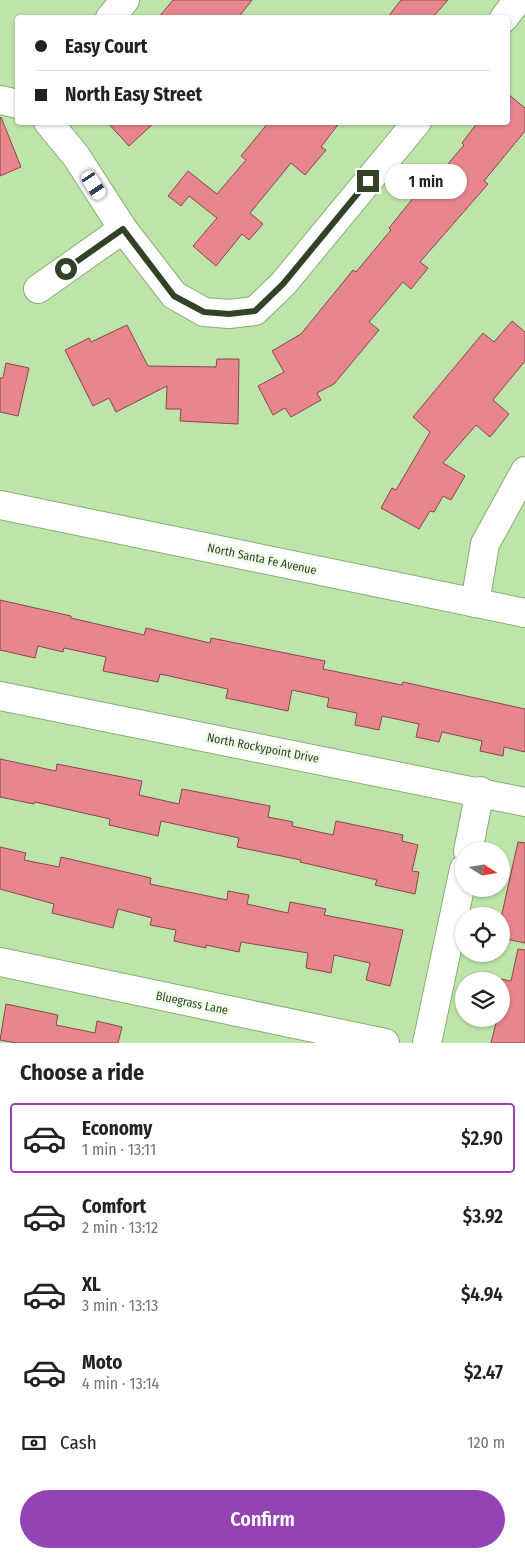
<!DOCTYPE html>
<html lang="en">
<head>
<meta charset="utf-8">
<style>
	body { margin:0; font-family:"Fira Sans Condensed",sans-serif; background:#f2f2f2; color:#222; height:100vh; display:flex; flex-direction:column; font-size:19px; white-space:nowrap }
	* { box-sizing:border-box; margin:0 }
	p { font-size:16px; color:#767676 }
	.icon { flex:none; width:28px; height:28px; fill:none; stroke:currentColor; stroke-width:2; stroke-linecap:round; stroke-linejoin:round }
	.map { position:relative; height:1043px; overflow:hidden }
	.panel { display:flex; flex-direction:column; background:#fff; flex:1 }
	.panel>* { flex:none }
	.top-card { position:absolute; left:15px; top:15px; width:495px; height:110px; border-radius:5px; box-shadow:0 1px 4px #0004; display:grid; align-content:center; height:110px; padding:0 20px; background:#fff }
	.needle { width:32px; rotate:102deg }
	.controls { position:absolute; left:455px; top:842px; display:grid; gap:10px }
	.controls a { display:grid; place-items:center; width:55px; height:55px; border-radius:50%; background:#fff; box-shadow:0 1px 4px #0004; font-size:25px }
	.end { position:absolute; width:22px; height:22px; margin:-11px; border:6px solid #324229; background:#fff; box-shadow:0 0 0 2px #fff }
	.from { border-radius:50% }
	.bubble { position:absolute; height:35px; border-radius:18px; background:#fff; box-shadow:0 1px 4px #0004; font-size:16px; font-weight:600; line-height:35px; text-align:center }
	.car { position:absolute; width:15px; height:30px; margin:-15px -8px; border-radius:6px; box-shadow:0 0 4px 1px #0007; background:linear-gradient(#fff 24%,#345 0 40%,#fff 0 76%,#345 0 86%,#fff 0) }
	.top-card b { display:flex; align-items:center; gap:18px; height:48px; font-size:19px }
	.top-card b+b { border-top:1px solid #e0e0e0 }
	.top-card i { width:12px; height:12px; background:#222 }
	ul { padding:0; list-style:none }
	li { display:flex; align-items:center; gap:15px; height:70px; margin:0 10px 8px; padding:0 10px; border:2px solid transparent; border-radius:5px }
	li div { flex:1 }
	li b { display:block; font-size:19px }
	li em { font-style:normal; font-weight:600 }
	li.active { border-color:#9343b3 }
	li>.icon { width:45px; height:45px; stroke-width:1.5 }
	h2 { padding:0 20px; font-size:22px; line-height:60px }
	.pay { display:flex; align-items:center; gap:12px; height:55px; padding:0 20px; font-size:19px }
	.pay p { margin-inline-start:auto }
	.primary-button { display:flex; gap:10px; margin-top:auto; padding:10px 20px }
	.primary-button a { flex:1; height:58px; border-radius:30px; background:#9343b3; color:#fff; font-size:20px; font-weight:600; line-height:58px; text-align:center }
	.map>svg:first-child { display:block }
	.building { fill:#e7868e; stroke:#88464c }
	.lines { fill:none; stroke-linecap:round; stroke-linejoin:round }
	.minor-casing { stroke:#87ad73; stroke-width:30 }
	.major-casing { stroke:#87ad73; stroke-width:30 }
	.minor { stroke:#fff; stroke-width:28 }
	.major { stroke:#fff; stroke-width:28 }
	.route { stroke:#324229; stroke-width:6 }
	.labels { text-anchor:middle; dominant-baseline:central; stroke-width:5; stroke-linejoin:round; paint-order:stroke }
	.street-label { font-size:12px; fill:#324229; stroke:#eefee6 }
</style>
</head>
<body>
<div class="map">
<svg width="525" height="1043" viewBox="0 0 525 1043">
	<rect width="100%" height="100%" fill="#bee5a9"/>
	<g class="building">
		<polygon points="173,0 252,0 238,18 158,18"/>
		<polygon points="401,0 448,0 432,18 387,18"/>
		<polygon points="508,94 525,108 525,131 484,181 488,184 420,262 428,268 411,289 403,282 369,322 379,330 334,384 317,393 321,400 291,417 285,408 273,415 258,386 284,372 272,351 301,334 353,270 356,272 391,230 389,228 427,181 431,184 464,145 462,143 478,122 508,122"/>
		<polygon points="1,117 21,167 0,176 0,118"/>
		<polygon points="107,122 155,122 129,146"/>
		<polygon points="269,122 340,122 321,147 326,150 305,175 291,163 250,213 263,224 249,240 242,234 216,266 193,246 217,218 189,196 181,206 168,196 188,171 217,194 246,160 241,156"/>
		<polygon points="512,321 525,332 525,361 493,400 509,414 490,437 476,425 443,463 465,476 451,500 443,496 434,512 430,511 419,529 381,508 392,488 396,490 430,432 413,417 483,333 494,342"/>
		<polygon points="127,325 148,366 216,367 217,359 239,359 238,424 180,421 181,409 166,409 167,386 116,412 109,398 93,406 65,350 89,338 91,342"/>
		<polygon points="6,363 29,368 18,416 0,412 0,378 3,378"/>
		<polygon points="0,600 71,616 71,618 144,635 146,628 210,643 211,638 325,661 323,669 402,685 403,682 525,709 525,752 504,747 503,756 480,751 482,741 442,732 439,742 416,737 419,724 382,716 379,730 355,725 357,713 327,707 329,698 292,690 288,711 226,698 228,689 160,674 158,682 103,671 106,657 64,648 63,652 38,646 35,658 0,650"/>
		<polygon points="0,759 56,771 57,764 142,781 139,795 179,804 182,789 270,806 268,817 293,822 292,826 333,835 336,821 403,835 402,841 418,845 412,871 419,872 415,894 375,885 377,880 300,862 301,860 237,847 239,838 161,821 158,836 109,825 110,819 35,802 34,804 0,797"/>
		<polygon points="518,842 525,843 525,943 501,938 501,918"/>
		<polygon points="0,847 26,853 24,860 59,867 61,857 151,878 150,884 227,900 228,891 249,895 247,904 288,913 290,902 326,909 324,915 403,930 390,986 366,980 370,963 334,955 331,973 306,968 308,953 241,942 239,952 206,945 206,948 174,941 176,930 150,925 152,918 118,909 113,928 52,913 54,904 0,889"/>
		<polygon points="518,949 525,950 525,1043 491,1043 497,1019 501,1019 501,979 511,981"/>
		<polygon points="6,1004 58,1015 56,1025 95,1033 97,1021 122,1027 118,1043 16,1043 0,1040"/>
	</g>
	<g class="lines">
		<g class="minor-casing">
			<g id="minor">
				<polyline points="110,18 125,0"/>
				<polyline points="504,18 518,0"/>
				<polyline points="0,100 18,104"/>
				<polyline points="48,122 76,156 123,229 174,295 204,312 229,314 255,311 283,284 417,122"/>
				<polyline points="38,289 123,229"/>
				<polyline points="475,603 485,544 525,471"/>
				<polyline points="0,696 525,802"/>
				<polyline points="468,851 480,791"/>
				<polyline points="0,962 385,1043"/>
				<polyline points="427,1043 464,869"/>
			</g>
		</g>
		<g class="major-casing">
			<polyline id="major" points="0,505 525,613"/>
		</g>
		<use href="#minor" class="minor"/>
		<use href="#major" class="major"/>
	</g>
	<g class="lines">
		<polyline class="route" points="66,269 123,229 174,296 204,312 229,314 255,311 283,284 368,181"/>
	</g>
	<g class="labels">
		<g class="street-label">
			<text transform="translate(262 559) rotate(12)">North Santa Fe Avenue</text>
			<text transform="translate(263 748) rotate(11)">North Rockypoint Drive</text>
			<text transform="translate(192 1003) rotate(12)">Bluegrass Lane</text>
		</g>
	</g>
</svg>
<div class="controls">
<a><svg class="needle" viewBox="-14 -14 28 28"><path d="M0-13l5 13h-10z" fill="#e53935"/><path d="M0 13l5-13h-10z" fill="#767676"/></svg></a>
<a><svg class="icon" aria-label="locate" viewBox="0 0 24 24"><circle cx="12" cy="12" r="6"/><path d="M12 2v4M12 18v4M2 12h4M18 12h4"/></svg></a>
<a><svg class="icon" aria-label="layers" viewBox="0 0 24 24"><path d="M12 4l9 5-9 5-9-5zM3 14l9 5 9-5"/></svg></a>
</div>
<i class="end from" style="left:66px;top:269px"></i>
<i class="end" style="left:368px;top:181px"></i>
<div class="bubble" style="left:385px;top:164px;width:82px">1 min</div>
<i class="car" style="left:94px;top:185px;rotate:147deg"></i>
<div class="top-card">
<b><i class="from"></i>Easy Court</b>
<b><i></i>North Easy Street</b>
</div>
</div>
<section class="panel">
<h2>Choose a ride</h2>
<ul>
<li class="active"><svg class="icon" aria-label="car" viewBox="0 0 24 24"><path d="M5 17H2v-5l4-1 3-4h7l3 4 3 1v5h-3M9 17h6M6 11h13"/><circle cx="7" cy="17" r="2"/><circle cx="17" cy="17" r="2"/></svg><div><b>Economy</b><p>1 min · 13:11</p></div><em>$2.90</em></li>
<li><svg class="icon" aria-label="car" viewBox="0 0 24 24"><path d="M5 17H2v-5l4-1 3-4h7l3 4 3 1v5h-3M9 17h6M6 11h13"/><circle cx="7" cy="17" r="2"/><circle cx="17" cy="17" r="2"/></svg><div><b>Comfort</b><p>2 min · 13:12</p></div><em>$3.92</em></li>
<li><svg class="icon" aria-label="car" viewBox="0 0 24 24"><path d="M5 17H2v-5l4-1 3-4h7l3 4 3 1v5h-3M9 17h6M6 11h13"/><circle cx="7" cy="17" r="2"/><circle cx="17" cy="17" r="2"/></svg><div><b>XL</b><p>3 min · 13:13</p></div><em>$4.94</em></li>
<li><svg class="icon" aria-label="car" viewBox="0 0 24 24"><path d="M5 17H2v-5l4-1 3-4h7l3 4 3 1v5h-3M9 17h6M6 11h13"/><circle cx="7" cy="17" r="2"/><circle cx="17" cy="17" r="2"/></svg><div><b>Moto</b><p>4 min · 13:14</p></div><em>$2.47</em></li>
</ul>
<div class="pay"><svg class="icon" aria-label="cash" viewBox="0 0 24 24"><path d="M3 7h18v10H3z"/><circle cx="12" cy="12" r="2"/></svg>Cash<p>120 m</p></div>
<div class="primary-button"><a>Confirm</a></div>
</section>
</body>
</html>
